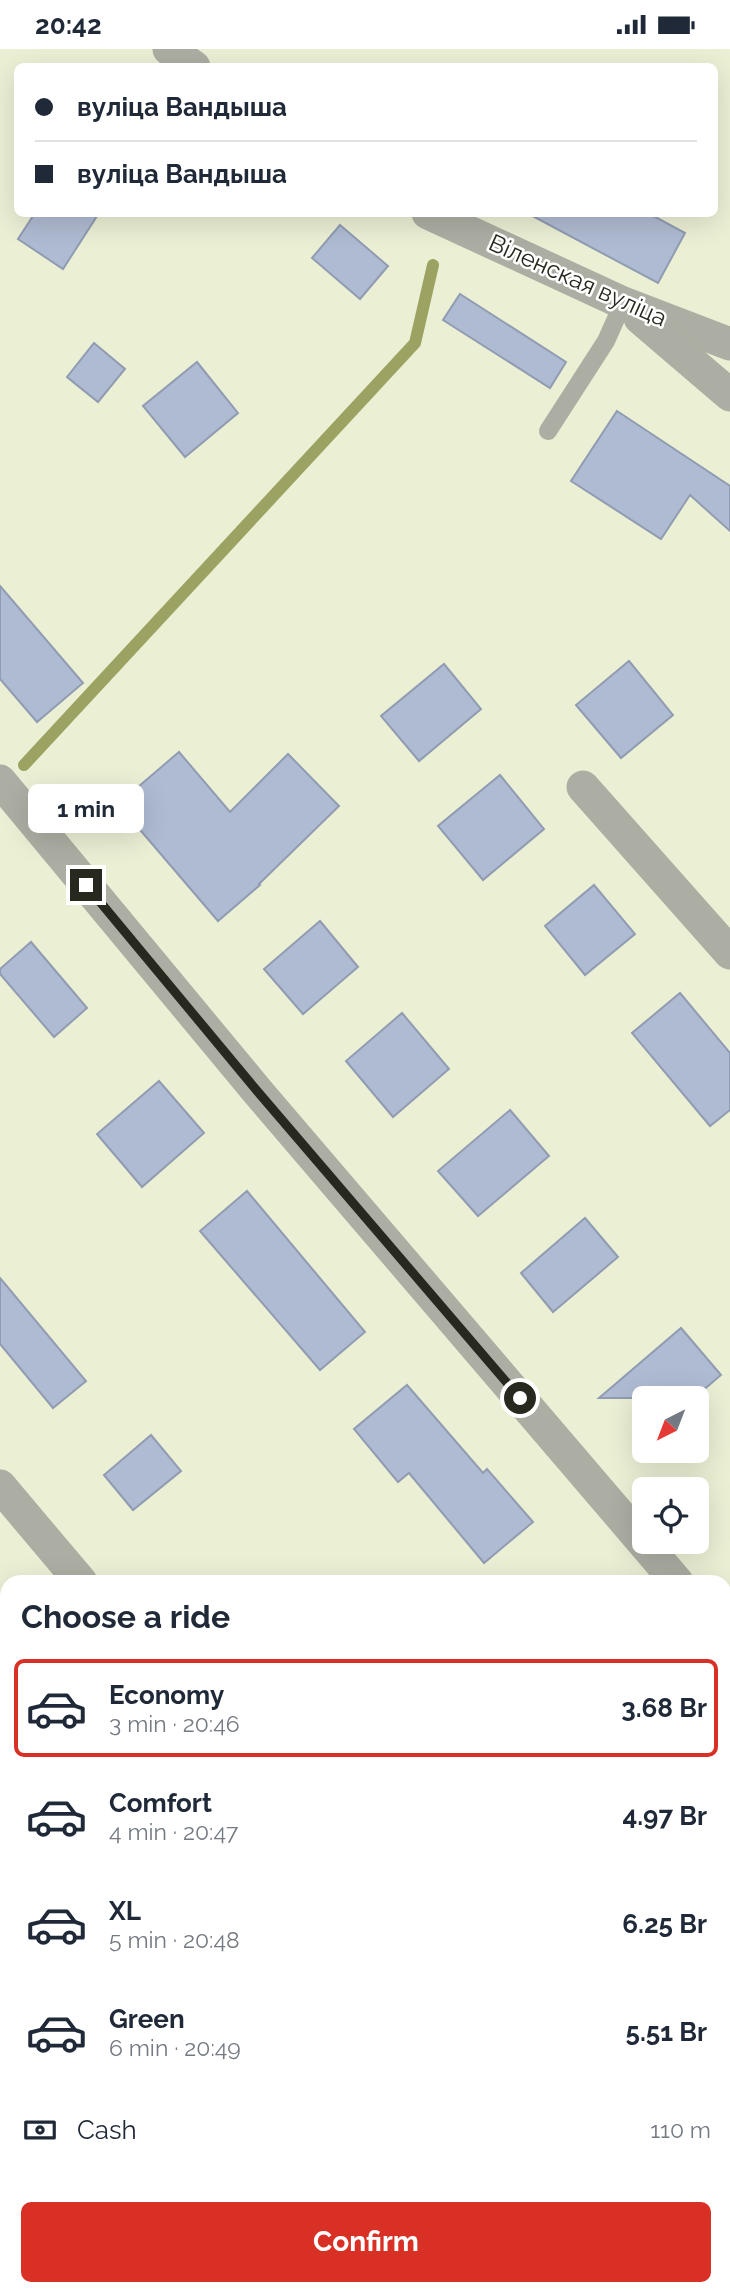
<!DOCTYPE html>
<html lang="en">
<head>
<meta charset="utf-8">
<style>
	body { margin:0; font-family:Raleway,sans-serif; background:#f2f2f3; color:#1f2937; height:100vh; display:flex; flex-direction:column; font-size:26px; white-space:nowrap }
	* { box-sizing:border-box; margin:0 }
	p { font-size:23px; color:#747a83 }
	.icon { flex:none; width:38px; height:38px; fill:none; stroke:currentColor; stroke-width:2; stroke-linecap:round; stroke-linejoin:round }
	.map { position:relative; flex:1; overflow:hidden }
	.side { position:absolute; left:0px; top:1526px; width:732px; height:721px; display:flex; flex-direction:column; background:#fff; border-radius:21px 21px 0 0; box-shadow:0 7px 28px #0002 }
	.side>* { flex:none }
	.guide { position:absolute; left:14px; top:14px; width:704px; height:154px; border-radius:10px; box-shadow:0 7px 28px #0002; display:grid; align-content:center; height:154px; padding:0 21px; background:#fff }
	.needle { width:46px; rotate:222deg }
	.buttons { position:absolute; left:632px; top:1337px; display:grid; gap:14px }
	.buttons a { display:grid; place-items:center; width:77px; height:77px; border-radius:10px; background:#fff; box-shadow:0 7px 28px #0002; font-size:35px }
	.end { position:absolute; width:32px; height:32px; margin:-16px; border:9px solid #27281e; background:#fff; box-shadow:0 0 0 4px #fff }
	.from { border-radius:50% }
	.bubble { position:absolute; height:49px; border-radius:10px; background:#fff; box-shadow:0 7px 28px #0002; font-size:23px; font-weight:700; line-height:49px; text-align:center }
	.guide b { display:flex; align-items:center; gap:24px; height:66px; font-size:26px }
	.guide b+b { border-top:2px solid #e0e1e3 }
	.guide i { width:18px; height:18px; background:#1f2937 }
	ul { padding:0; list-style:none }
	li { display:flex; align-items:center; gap:21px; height:98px; margin:0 14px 10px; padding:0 7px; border:4px solid transparent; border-radius:10px }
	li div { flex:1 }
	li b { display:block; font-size:26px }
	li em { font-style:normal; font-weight:700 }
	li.selected { border-color:#d93025 }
	li>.icon { width:63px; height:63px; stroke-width:1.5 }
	h2 { padding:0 21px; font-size:32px; line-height:84px }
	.pay { display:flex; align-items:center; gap:18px; height:77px; padding:0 21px; font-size:26px }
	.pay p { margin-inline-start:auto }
	.cta { display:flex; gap:14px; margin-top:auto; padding:14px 21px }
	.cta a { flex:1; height:80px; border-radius:10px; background:#d93025; color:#fff; font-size:28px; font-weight:700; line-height:80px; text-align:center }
	.status { display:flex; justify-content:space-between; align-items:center; height:49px; padding:0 35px; background:#fff; direction:ltr }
	.status svg { height:19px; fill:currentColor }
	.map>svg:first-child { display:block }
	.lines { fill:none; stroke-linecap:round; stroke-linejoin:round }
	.stream { stroke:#9ca261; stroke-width:12 }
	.building { fill:#afbbd2; stroke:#909cb2; stroke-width:2 }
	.lane { stroke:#adaea3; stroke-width:18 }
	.street { stroke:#adaea3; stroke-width:33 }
	.route { stroke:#27281e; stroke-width:9 }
	.labels { text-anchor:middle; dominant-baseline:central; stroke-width:5; stroke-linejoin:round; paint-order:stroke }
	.street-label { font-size:24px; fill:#27281e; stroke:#fff }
</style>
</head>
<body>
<div class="status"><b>20:42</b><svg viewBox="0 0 49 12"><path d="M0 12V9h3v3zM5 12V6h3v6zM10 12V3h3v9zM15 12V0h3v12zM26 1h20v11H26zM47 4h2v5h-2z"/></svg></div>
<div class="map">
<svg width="730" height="2247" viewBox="0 0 730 2247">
	<rect width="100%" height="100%" fill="#ebefd4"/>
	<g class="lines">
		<polyline class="stream" points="24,716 415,294 433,216"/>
	</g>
	<g class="building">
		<polygon points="35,164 99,164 63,220 18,190"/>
		<polygon points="527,164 648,164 685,184 658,234"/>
		<polygon points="340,176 388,217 360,250 312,209"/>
		<polygon points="460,245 566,313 550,339 443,271"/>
		<polygon points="94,294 125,320 98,353 67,328"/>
		<polygon points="197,313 238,364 185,408 143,357"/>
		<polygon points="617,362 730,437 730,482 690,446 661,490 571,432"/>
		<polygon points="0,537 83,634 37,673 0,630"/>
		<polygon points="629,612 673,666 621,709 576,656"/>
		<polygon points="444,615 481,660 419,712 381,667"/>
		<polygon points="179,703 230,763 288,705 339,757 259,835 260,836 218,872 118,755"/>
		<polygon points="500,726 544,780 483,831 438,777"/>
		<polygon points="594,836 635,885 585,926 545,877"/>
		<polygon points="320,872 358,918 303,965 264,920"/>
		<polygon points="31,893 87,959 54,988 0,925 0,920"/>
		<polygon points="680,944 730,1004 730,1061 710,1077 632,984"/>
		<polygon points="402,964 449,1020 393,1068 346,1012"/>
		<polygon points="159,1032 204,1084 142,1138 97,1085"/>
		<polygon points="510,1061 549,1107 478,1167 438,1122"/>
		<polygon points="247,1142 365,1283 320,1321 200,1182"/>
		<polygon points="585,1169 618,1208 553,1263 521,1224"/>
		<polygon points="0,1229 86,1332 53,1359 0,1295"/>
		<polygon points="681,1279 721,1326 694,1349 599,1349"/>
		<polygon points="407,1336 483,1424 487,1420 533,1473 484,1514 409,1424 398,1433 354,1380"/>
		<polygon points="151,1386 181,1422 133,1461 104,1426"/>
	</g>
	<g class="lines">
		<polyline class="lane" points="548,382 606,292 623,254"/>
		<g class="street">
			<polyline points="169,0 194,18"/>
			<polyline points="428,164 623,254 730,295"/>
			<polyline points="640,269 730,346"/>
			<polyline points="0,732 258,1043 677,1533"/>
			<polyline points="583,738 730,904"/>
			<polyline points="0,1437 81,1533"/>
			<polyline points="724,1588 730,1594"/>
			<polyline points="0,2184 7,2192"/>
			<polyline points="49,2240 55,2247"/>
			<polyline points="676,2240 681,2247"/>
		</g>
	</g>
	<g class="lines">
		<polyline class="route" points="86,836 258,1043 520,1349"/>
	</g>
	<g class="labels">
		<g class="street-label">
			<text transform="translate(578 231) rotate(24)">Віленская вуліца</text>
		</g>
	</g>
</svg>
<div class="buttons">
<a><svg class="needle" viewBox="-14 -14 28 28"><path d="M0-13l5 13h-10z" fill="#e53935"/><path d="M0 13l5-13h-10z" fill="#747a83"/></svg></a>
<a><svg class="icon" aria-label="locate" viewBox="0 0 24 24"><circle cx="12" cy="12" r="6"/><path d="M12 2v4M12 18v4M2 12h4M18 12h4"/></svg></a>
</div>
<i class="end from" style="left:520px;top:1349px"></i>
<i class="end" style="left:86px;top:836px"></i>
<div class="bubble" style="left:28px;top:735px;width:116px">1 min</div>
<div class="guide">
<b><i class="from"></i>вуліца Вандыша</b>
<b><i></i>вуліца Вандыша</b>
</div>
<section class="side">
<h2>Choose a ride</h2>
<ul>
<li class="selected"><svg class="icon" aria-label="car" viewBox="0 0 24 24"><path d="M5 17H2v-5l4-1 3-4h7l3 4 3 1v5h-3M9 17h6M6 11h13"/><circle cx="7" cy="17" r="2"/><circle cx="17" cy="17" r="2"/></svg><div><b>Economy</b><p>3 min · 20:46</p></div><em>3.68 Br</em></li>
<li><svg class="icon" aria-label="car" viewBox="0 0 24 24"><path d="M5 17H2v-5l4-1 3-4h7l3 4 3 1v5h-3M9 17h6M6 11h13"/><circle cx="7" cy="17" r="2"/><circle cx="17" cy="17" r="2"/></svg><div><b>Comfort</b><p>4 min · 20:47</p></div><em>4.97 Br</em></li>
<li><svg class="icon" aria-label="car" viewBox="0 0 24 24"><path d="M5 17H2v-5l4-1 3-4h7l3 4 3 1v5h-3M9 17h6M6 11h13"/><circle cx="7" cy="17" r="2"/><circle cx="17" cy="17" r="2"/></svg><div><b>XL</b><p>5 min · 20:48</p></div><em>6.25 Br</em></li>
<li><svg class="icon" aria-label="car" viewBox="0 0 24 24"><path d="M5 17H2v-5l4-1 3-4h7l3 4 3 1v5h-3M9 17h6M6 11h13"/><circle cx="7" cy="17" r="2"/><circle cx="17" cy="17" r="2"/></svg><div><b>Green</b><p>6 min · 20:49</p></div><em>5.51 Br</em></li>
</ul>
<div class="pay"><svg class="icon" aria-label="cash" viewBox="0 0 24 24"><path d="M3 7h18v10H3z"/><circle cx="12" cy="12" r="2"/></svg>Cash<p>110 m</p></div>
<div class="cta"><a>Confirm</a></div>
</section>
</div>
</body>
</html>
